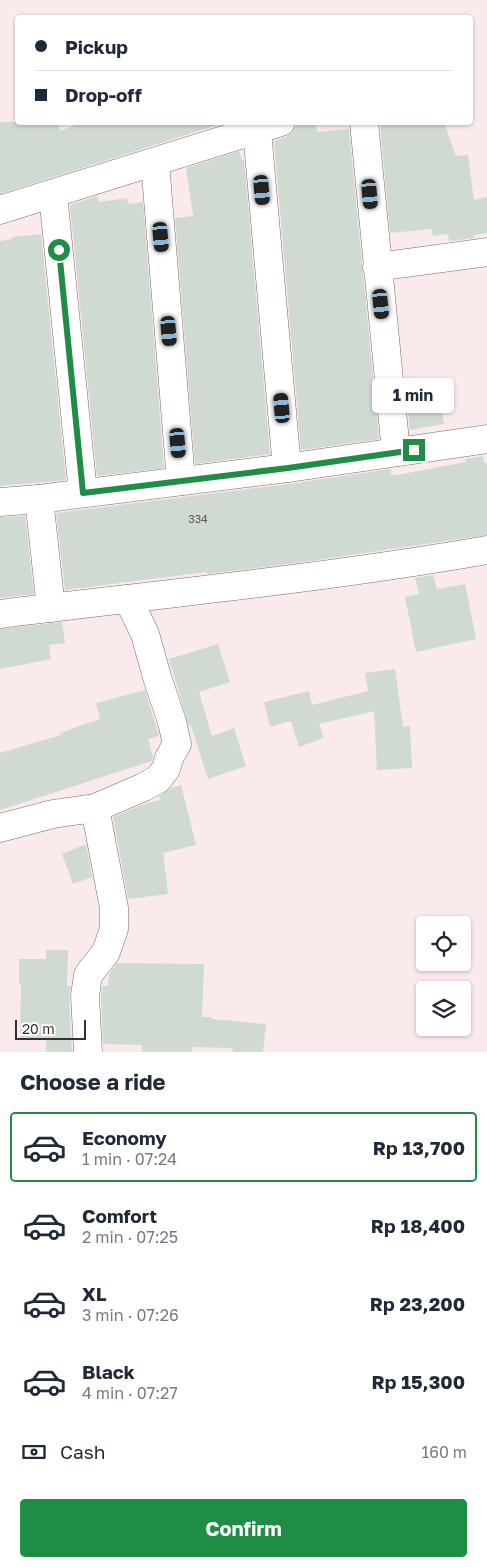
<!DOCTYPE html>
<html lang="en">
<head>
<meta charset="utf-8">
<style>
	body { margin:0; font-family:"Golos Text",sans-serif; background:#f6f6f7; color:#1f2937; height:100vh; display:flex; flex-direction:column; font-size:19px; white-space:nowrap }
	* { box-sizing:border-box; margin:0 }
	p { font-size:16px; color:#747a83 }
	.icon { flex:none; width:28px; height:28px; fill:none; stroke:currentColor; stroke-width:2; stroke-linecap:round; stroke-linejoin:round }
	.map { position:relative; height:1052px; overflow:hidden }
	.side { display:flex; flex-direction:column; background:#fff; flex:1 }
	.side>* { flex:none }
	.hud { position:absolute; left:15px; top:15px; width:458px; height:110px; border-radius:5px; box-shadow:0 1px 4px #0004; display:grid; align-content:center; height:110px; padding:0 20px; background:#fff }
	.controls { position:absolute; left:416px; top:916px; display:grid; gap:10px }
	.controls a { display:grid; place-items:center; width:55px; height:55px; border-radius:5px; background:#fff; box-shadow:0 1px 4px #0004; font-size:25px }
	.scale { position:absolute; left:15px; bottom:12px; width:71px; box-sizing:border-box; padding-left:5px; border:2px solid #363031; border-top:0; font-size:14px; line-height:18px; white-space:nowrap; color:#363031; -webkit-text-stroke:4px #fff; paint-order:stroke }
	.end { position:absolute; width:22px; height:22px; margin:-11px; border:6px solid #1f8d45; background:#fff; box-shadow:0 0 0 2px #fff }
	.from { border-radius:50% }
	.bubble { position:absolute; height:35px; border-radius:5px; background:#fff; box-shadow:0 1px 4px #0004; font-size:16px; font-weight:700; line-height:35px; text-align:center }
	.car { position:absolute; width:15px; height:30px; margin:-15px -8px; border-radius:6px; box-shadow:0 0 4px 1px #0007; background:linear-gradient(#222 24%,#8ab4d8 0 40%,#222 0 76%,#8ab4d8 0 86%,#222 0) }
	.hud b { display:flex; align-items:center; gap:18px; height:48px; font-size:19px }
	.hud b+b { border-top:1px solid #e0e1e3 }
	.hud i { width:12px; height:12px; background:#1f2937 }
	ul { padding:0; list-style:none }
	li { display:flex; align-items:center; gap:15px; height:70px; margin:0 10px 8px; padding:0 10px; border:2px solid transparent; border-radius:5px }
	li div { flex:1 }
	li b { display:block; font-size:19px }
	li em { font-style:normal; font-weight:700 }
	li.selected { border-color:#1f8d45 }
	li>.icon { width:45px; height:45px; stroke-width:1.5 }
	h2 { padding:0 20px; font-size:22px; line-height:60px }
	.pay { display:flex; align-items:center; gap:12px; height:55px; padding:0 20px; font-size:19px }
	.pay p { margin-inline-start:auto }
	.action { display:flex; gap:10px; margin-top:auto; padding:10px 20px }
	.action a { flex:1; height:58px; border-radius:5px; background:#1f8d45; color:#fff; font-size:20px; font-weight:700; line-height:58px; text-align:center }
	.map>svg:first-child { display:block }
	.building { fill:#cfdad0 }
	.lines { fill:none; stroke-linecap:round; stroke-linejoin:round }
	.minor-casing { stroke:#796a6b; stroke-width:29 }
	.minor { stroke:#fff; stroke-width:28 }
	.route { stroke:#1f8d45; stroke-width:6 }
	.labels { text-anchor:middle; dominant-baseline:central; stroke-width:4; stroke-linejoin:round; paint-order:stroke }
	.number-label { font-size:11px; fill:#5c5a59 }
</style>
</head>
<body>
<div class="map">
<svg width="487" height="1052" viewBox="0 0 487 1052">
	<rect width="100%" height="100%" fill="#fbeaec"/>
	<g class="building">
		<polygon points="0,122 58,122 60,131 84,122 227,122 0,194"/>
		<polygon points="296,122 316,122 317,132 349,129 379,439 301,450 274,141 286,137 292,133 296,126"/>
		<polygon points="380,122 444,122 456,156 468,155 474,200 487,197 487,233 474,235 475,238 449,241 448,234 433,236 432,229 390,233"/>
		<polygon points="239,151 242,160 244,160 270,454 195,464 175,218 193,216 186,168"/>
		<polygon points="97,196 99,202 127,198 128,204 143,202 164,468 97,476 70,205"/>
		<polygon points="41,234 66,480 0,486 0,241 13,239 13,237"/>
		<polygon points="440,396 444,424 410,430 407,401"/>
		<polygon points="483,456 484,463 487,463 487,535 303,562 207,574 207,572 65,590 56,513 289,484 391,469 391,475 397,475 466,462 465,459"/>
		<polygon points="25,516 34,594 0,598 0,517"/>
		<polygon points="433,575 437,589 465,584 476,639 416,652 405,597 419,594 415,578"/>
		<polygon points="62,622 65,643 49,645 51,659 0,669 0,629"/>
		<polygon points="218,644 230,682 199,692 212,736 234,728 246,766 208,779 191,726 189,727 169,659"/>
		<polygon points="395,669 403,727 410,726 412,768 377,770 374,711 319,724 324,738 299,747 291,721 270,727 264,702 309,691 312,705 368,691 365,673"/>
		<polygon points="145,690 159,736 148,739 153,757 152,761 0,810 0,753 61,735 60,733 100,719 96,703"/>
		<polygon points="181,785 196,845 163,853 168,894 128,899 113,817 147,803 160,800 159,796 171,788"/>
		<polygon points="86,844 92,877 73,884 62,854"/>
		<polygon points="46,950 68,950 67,986 71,986 69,997 72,1052 46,1052 46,1039 20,1039 21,984 19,984 19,959 46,959"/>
		<polygon points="117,963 204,964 202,1017 211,1017 211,1019 266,1024 263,1052 232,1052 233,1048 192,1047 192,1052 142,1052 142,1045 103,1044 101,997 102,986 108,986 109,974"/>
	</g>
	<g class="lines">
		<g class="minor-casing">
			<g id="minor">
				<polyline points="364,122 396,452"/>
				<polyline points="257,131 287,468"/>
				<polyline points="155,162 181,481"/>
				<polyline points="53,194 83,493"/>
				<polyline points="0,210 281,122"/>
				<polyline points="377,267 487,252"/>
				<polyline points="39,499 51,608"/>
				<polyline points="0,502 39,499 287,468 487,439"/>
				<path d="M 0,614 C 163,594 326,578 487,550"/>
				<polyline points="0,828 53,814 95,808 144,787 158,779 166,769 169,758 177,744 172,722 157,677 145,634 128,599"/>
				<polyline points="88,1052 85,996 88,975 106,952 114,929 114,908 95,808"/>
			</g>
		</g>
		<use href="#minor" class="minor"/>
	</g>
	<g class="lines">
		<polyline class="route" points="59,250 83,493 288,468 414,450"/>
	</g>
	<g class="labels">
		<g class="number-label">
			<text x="198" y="518">334</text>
		</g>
	</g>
</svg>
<div class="controls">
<a><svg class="icon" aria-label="locate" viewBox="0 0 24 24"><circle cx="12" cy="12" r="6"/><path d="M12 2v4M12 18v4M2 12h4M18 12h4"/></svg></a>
<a><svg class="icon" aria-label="layers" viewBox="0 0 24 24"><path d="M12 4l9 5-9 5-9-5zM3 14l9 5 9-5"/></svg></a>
</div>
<div class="scale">20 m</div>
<i class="end from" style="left:59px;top:250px"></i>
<i class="end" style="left:414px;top:450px"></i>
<div class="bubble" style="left:372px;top:378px;width:82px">1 min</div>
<i class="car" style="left:262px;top:190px;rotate:175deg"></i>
<i class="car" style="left:370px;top:194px;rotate:175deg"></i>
<i class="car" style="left:161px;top:237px;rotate:175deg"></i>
<i class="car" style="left:381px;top:304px;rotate:174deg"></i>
<i class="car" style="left:169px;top:331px;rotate:175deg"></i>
<i class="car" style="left:282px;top:408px;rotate:355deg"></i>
<i class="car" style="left:178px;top:443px;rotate:175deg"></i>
<div class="hud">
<b><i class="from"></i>Pickup</b>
<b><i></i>Drop-off</b>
</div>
</div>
<section class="side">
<h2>Choose a ride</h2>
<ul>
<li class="selected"><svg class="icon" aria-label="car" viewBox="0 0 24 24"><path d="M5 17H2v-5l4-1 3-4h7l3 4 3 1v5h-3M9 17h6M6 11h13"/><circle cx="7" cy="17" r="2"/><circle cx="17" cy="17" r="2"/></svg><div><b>Economy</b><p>1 min · 07:24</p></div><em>Rp 13,700</em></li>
<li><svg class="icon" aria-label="car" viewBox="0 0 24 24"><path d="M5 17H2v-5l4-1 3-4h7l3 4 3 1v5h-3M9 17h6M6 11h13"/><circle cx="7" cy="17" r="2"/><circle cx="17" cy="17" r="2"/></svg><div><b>Comfort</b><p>2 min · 07:25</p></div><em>Rp 18,400</em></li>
<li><svg class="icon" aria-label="car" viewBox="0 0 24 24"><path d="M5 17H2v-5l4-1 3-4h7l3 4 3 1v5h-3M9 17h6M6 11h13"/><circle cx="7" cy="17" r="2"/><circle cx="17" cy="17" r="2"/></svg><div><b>XL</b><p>3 min · 07:26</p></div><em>Rp 23,200</em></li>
<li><svg class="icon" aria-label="car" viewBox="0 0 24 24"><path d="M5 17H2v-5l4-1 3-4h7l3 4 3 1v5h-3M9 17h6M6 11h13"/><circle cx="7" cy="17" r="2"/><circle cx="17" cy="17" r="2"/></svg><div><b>Black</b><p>4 min · 07:27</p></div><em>Rp 15,300</em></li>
</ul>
<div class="pay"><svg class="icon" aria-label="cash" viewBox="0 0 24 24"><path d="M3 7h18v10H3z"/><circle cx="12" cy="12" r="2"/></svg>Cash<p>160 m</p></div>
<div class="action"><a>Confirm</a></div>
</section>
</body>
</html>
